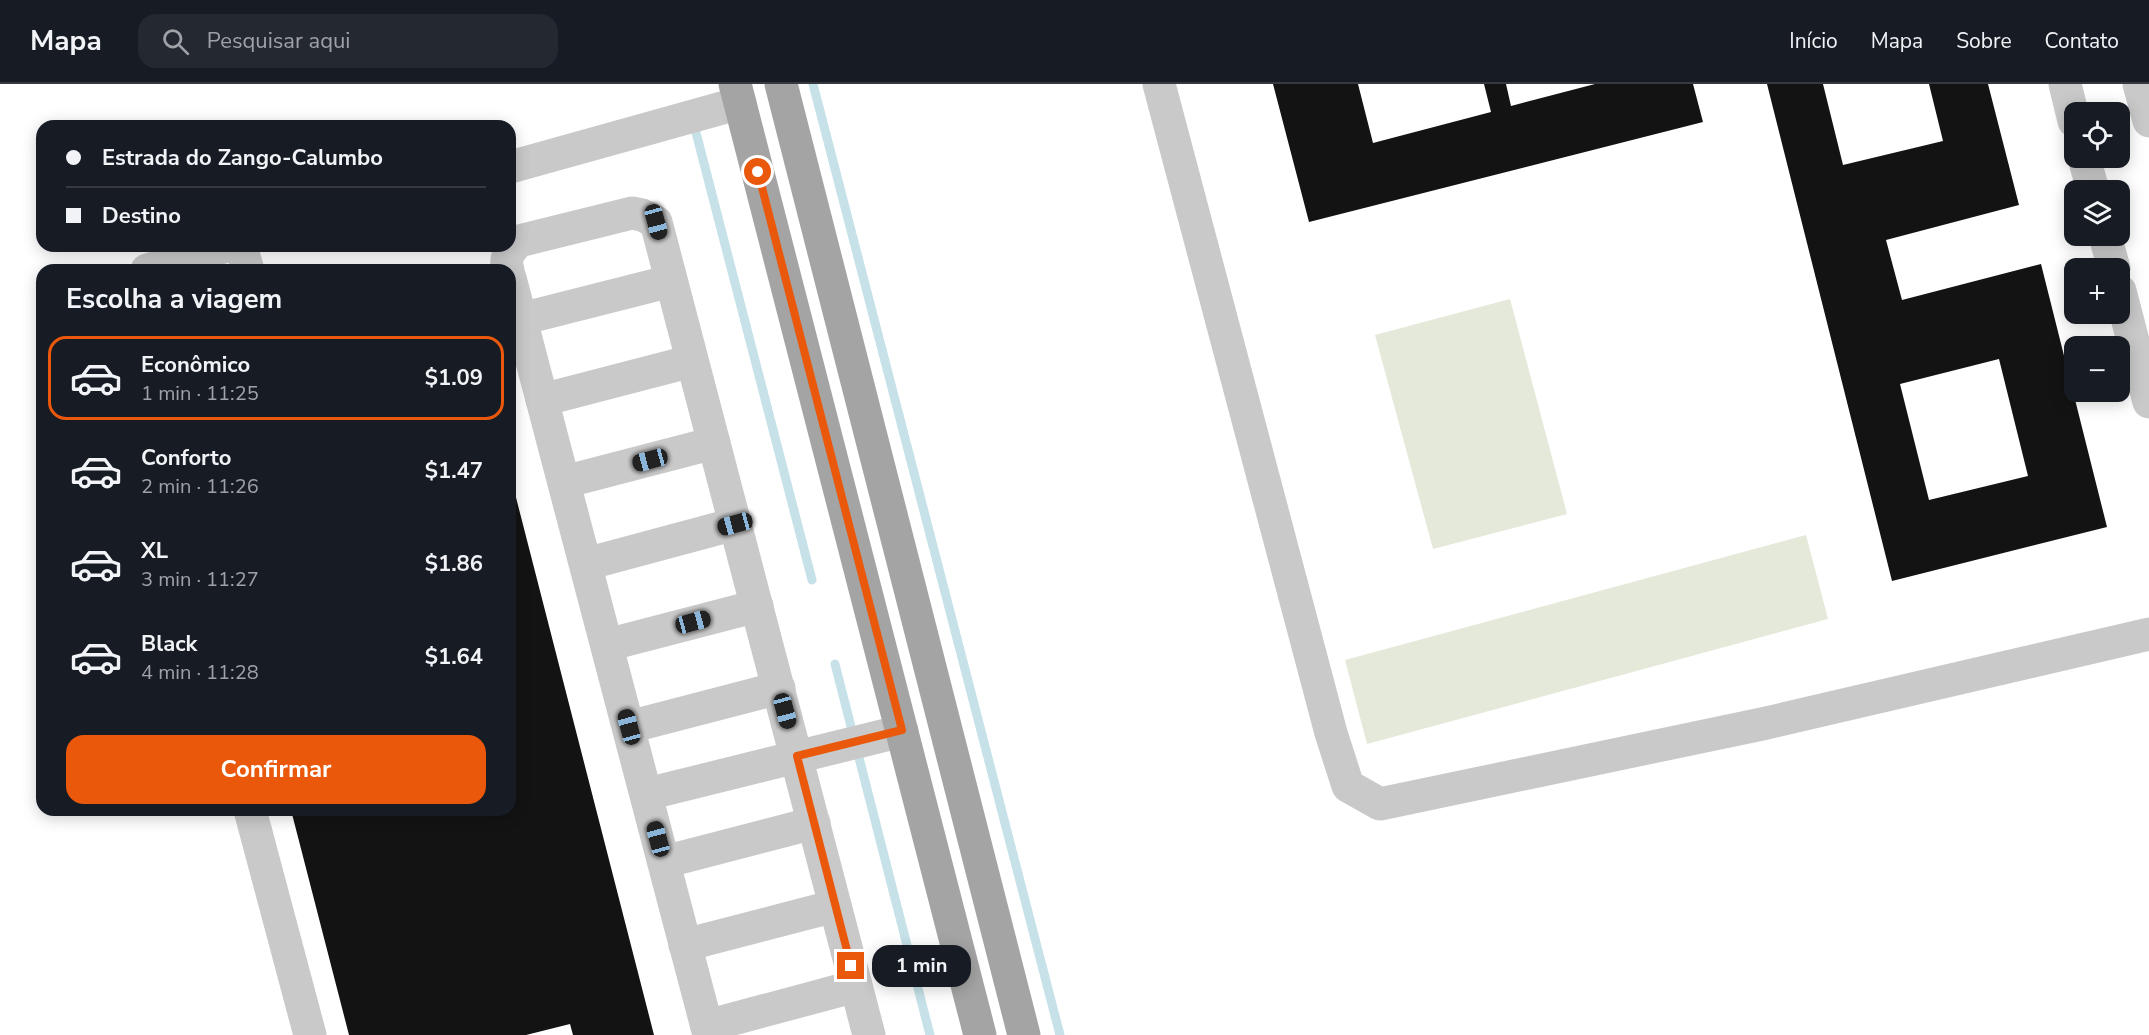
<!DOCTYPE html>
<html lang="pt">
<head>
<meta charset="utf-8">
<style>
	body { margin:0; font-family:"Nunito Sans",sans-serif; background:#242831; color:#f1f3f6; height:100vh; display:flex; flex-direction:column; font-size:22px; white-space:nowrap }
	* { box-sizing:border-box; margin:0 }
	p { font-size:20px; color:#9ea1a6 }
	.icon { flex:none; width:33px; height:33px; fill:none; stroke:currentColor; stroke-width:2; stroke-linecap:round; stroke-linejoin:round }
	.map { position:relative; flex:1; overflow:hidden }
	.details { position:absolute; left:36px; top:180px; width:480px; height:552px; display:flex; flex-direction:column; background:#171b24; border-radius:18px; box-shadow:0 3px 15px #0003 }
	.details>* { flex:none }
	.top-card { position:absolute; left:36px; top:36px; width:480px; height:132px; border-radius:18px; box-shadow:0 3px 15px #0003; display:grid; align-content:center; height:132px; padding:0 30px; background:#171b24 }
	.controls { position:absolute; left:2064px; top:18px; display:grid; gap:12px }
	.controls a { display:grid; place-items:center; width:66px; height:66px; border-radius:12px; background:#171b24; box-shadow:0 3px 15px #0003; font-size:30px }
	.end { position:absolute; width:27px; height:27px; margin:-14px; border:8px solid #ea580c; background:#fff; box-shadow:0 0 0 3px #fff }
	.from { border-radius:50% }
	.bubble { position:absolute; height:42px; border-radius:18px; background:#171b24; box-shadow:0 3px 15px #0003; font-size:20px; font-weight:700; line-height:42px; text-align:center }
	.car { position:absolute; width:18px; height:36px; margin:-18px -9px; border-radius:8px; box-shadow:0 0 4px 2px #0007; background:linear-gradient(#222 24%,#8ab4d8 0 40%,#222 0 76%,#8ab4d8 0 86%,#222 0) }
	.top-card b { display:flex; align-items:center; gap:21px; height:57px; font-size:22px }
	.top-card b+b { border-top:2px solid #363941 }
	.top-card i { width:15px; height:15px; background:#f1f3f6 }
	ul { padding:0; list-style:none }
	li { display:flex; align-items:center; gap:18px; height:84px; margin:0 12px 9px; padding:0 18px; border:3px solid transparent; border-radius:18px }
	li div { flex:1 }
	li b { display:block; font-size:22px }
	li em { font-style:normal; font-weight:700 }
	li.active { border-color:#ea580c }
	li>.icon { width:54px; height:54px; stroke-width:1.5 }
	h2 { padding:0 30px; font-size:27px; line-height:72px }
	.cta { display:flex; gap:12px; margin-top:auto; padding:12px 30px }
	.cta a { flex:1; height:69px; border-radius:18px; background:#ea580c; color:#fff; font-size:24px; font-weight:700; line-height:69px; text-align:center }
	header { display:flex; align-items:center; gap:36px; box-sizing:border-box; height:84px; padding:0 30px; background:#171b24; border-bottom:2px solid #363941 }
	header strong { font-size:28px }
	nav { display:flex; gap:33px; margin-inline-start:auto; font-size:21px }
	.search { width:420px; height:54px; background:#242831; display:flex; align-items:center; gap:15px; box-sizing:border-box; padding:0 21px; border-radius:18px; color:#9ea1a6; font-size:22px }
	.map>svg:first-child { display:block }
	.green { fill:#e4e9d9 }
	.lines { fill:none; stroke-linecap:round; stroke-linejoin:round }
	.stream { stroke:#c6e1e8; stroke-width:9 }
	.building { fill:#131313; fill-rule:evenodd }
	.minor { stroke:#c9c9c9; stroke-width:33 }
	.major { stroke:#a4a4a4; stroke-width:33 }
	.route { stroke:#ea580c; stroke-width:8 }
</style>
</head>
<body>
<header>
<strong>Mapa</strong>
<div class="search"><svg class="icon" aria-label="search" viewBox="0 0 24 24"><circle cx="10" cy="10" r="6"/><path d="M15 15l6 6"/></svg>Pesquisar aqui</div>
<nav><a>Início</a><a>Mapa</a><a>Sobre</a><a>Contato</a></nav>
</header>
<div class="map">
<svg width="2149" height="951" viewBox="0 0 2149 951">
	<rect width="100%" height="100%" fill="#fff"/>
	<g class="green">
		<polygon points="1510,215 1567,430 1433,465 1375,251"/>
		<polygon points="1806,451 1828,535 1367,660 1345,576"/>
	</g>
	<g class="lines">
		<g class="stream">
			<polyline points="813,0 1060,951"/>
			<polyline points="693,37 812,496"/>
			<polyline points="835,580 930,951"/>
		</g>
	</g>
	<g class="building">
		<polygon points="1273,0 1358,0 1373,59 1491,28 1484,0 1506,0 1511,22 1595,0 1693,0 1703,38 1309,138"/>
		<path d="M 1767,0 L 1823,0 L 1843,81 L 1943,57 L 1929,0 L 1988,0 L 2019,121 L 1886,156 L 1902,216 L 2041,180 L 2107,443 L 1892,497 ZM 1999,275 L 2028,392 L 1929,416 L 1900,300 Z"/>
		<polygon points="511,394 654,951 573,951 570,940 526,951 349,951 291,726 510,726"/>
	</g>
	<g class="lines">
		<g class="minor">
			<polyline points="1159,0 1331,649 1348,702 1380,720 1762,640 2149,550"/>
			<polyline points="2065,0 2074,37"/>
			<polyline points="2139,0 2149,37"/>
			<polyline points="2084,74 2093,106"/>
			<polyline points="510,83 740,19"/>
			<polyline points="2105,152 2114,184"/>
			<polyline points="241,162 248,186"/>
			<polyline points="147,186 227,162"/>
			<path d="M 508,186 C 504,173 510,166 519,157 L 632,129 L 642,131 L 656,138 L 869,951"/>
			<polyline points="510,194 709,951"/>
			<polyline points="2120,207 2149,318"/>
			<polyline points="521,235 671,197"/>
			<polyline points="542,316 692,277"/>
			<polyline points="564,398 714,359"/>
			<polyline points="586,480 735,440"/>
			<polyline points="607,561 757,522"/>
			<polyline points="629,643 779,604"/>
			<polyline points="647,710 902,647"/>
			<polyline points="250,726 310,951"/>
			<polyline points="664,778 814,739"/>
			<polyline points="685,861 835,822"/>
			<polyline points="707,942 856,902"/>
		</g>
		<g class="major">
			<polyline points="735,0 980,951"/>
			<polyline points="781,0 1024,951"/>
		</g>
	</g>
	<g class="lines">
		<polyline class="route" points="758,88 902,646 797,672 851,882"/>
	</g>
</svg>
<div class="controls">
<a><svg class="icon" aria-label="locate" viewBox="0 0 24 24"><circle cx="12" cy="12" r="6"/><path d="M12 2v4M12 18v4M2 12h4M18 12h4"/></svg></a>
<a><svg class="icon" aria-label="layers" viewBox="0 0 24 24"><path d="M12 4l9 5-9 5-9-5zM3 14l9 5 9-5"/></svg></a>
<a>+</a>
<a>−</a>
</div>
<i class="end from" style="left:758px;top:88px"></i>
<i class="end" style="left:851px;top:882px"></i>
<div class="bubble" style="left:872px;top:861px;width:99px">1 min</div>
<i class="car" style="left:656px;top:138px;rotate:165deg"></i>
<i class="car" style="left:650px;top:376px;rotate:255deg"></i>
<i class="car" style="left:735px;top:440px;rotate:255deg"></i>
<i class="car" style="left:693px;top:538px;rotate:75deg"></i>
<i class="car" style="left:785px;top:627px;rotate:165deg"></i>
<i class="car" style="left:629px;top:643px;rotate:345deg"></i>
<i class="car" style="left:658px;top:755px;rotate:345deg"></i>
<div class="top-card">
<b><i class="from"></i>Estrada do Zango-Calumbo</b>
<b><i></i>Destino</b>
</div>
<section class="details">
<h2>Escolha a viagem</h2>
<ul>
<li class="active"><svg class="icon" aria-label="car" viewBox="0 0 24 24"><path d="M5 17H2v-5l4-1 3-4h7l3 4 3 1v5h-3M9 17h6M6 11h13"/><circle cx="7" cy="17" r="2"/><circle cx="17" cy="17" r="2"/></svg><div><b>Econômico</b><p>1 min · 11:25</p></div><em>$1.09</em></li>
<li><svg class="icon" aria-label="car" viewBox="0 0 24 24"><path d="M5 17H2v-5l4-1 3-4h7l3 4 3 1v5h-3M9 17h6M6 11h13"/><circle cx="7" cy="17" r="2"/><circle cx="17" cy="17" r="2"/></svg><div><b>Conforto</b><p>2 min · 11:26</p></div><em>$1.47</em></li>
<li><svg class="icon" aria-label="car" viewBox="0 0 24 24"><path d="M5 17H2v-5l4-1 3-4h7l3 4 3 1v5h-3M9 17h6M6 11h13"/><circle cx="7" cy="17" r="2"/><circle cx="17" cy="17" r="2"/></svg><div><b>XL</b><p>3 min · 11:27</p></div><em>$1.86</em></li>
<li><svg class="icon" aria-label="car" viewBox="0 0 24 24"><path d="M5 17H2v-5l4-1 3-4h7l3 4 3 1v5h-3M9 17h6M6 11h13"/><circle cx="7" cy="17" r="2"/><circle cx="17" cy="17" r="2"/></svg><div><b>Black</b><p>4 min · 11:28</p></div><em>$1.64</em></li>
</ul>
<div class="cta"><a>Confirmar</a></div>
</section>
</div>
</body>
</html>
